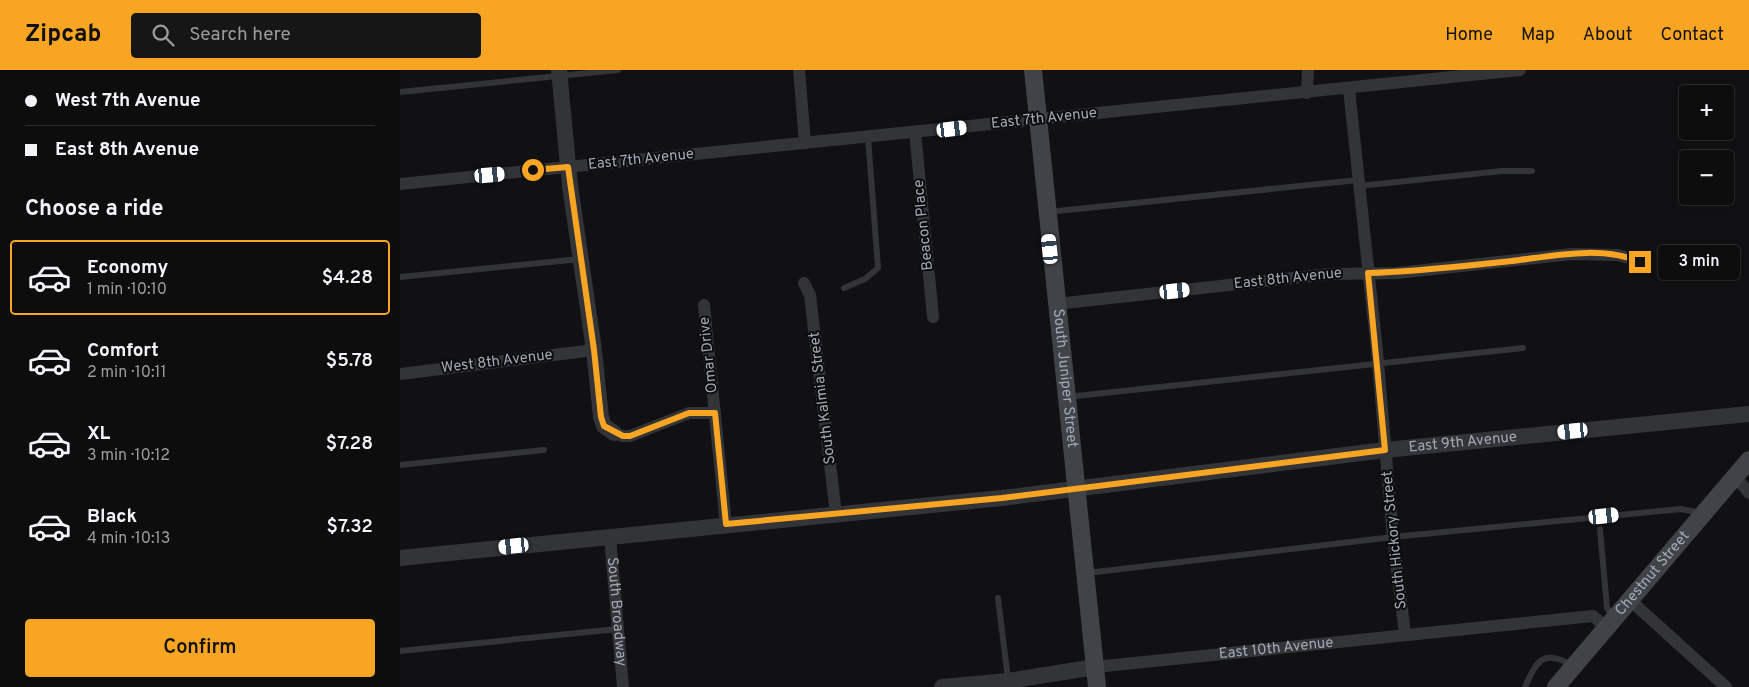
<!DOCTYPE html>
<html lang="en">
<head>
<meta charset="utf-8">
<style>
	body { margin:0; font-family:Overpass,sans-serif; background:#161617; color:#f1f3f6; height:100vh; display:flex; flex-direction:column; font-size:19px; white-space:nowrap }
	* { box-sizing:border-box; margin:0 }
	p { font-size:16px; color:#9a9c9e }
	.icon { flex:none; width:28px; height:28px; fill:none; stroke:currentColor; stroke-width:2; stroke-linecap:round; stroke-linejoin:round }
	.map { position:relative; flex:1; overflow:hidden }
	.side { display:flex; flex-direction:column; background:#0d0d0e; width:400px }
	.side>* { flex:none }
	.hud { display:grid; align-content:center; height:110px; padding:0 25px; background:#0d0d0e }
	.tools { position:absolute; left:1279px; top:15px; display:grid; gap:10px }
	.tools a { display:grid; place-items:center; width:55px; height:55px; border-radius:5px; background:#0d0d0e; box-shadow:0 2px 8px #0003,0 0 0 1px #2d2d2e; font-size:25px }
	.end { position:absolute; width:22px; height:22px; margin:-11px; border:6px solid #f8a524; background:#111; box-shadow:0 0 0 2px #111 }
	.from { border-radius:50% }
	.bubble { position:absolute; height:35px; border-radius:5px; background:#0d0d0e; box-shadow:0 2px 8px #0003,0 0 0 1px #2d2d2e; font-size:16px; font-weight:600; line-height:35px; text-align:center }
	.car { position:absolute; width:15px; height:30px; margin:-15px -8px; border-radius:6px; box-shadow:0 0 4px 1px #0007; background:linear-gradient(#fff 24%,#345 0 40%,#fff 0 76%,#345 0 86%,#fff 0) }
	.hud b { display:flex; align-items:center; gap:18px; height:48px; font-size:19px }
	.hud b+b { border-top:1px solid #2d2d2e }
	.hud i { width:12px; height:12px; background:#f1f3f6 }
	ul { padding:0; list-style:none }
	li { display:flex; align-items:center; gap:15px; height:75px; margin:0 10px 8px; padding:0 15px; border:2px solid transparent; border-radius:5px }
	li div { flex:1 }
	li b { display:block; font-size:19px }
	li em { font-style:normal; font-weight:600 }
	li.selected { border-color:#f8a524 }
	li>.icon { width:45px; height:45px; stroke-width:1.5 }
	h2 { padding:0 25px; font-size:22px; line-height:60px }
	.primary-button { display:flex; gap:10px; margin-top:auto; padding:10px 25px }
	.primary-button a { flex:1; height:58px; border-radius:5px; background:#f8a524; color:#111; font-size:20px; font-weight:600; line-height:58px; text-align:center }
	header { display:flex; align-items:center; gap:30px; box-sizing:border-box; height:70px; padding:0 25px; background:#f8a524; color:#111 }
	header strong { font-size:24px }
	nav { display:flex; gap:28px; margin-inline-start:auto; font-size:18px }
	.search { width:350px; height:45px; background:#161617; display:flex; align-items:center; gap:12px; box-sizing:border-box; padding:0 18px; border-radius:5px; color:#9a9c9e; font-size:19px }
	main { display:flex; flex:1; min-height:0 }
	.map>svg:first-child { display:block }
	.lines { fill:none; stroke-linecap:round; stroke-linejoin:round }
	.service { stroke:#323438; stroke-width:6 }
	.minor { stroke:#323438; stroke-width:12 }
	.tertiary { stroke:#323438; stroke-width:16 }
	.secondary { stroke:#404348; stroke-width:18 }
	.route { stroke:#f8a524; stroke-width:6 }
	.labels { text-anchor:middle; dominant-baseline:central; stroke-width:4; stroke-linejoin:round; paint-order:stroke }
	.street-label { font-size:15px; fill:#a2a9b4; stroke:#0c0c0e }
</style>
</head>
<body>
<header>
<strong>Zipcab</strong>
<div class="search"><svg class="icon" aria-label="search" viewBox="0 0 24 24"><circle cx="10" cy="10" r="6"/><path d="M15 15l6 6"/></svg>Search here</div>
<nav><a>Home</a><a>Map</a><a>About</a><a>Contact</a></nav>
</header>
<main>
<section class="side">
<div class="hud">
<b><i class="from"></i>West 7th Avenue</b>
<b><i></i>East 8th Avenue</b>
</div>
<h2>Choose a ride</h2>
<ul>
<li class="selected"><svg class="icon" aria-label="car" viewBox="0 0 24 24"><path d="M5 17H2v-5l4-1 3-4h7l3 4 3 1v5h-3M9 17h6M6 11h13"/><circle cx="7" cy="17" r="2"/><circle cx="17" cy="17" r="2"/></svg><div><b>Economy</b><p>1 min · 10:10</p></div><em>$4.28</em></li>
<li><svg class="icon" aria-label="car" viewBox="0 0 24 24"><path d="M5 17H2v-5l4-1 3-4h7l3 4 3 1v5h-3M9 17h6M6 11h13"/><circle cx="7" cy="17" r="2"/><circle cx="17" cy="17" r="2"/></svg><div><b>Comfort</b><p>2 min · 10:11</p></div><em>$5.78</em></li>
<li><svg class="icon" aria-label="car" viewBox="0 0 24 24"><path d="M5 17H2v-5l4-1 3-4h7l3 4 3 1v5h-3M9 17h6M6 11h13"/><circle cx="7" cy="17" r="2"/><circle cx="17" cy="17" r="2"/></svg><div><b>XL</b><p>3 min · 10:12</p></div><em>$7.28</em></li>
<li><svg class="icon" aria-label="car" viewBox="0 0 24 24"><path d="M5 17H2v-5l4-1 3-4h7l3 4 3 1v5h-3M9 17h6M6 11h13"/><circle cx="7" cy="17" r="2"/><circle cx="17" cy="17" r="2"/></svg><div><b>Black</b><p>4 min · 10:13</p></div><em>$7.32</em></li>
</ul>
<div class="primary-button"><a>Confirm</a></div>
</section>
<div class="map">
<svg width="1349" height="617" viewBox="0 0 1349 617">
	<rect width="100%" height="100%" fill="#111113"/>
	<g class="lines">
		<g class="service">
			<polyline points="0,22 218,0"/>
			<polyline points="959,116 1102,101 1132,101"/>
			<polyline points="648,142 958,110"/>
			<polyline points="0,207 180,189"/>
			<polyline points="444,218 465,209 478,198 468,67"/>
			<polyline points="667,327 1123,278"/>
			<polyline points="0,395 144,380"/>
			<polyline points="1200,459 1207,538 1214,548"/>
			<polyline points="687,503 993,467 1281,439 1301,443"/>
			<polyline points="598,528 608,609"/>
			<polyline points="0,581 218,559"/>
			<path d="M 1125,617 C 1137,590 1143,579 1172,595"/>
		</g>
		<g class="minor">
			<polyline points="399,0 405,73"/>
			<polyline points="949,19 977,281 993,467 1005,564"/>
			<polyline points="907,23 908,0"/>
			<polyline points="515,62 533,247"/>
			<polyline points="0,114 1120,0"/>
			<polyline points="404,213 410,225 436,444"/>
			<polyline points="656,234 929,204 997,203 1172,184 1218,185 1240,191"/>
			<polyline points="304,235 326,455"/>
			<polyline points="0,304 194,280"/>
			<polyline points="214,363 223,366 230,366 289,343 315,343"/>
			<polyline points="1335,406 1349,423"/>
			<path id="s1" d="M 210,467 L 223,617"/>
			<polyline points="1231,531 1326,617"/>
			<path id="s2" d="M 695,597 L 1193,546 L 1207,558"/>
		</g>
		<g class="tertiary">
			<polyline points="159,0 170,116 194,280 201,347 204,356 214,363"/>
			<path id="s3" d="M 0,488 L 602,428 L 985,380 L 1349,344"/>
			<polyline points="542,617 608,611 695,597"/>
		</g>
		<g class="secondary">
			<path id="s4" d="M 633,0 L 697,617"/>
			<path id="s5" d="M 1156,617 L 1349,390"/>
		</g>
	</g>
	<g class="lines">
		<path class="route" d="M 133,100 L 168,97 L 194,280 L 201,347 L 204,356 L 223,366 L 230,366 L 289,343 L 315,343 L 326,454 L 602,428 L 985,380 L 968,203 C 1016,202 1064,196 1112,191 C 1152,186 1202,175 1240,192"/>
	</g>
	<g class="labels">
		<g class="street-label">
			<text transform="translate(644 49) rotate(-6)">East 7th Avenue</text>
			<text transform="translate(241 90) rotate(-6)">East 7th Avenue</text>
			<text transform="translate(524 155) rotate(-96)">Beacon Place</text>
			<text transform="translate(888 209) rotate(-6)">East 8th Avenue</text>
			<text transform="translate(309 285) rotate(-96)">Omar Drive</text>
			<text transform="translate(97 292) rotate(-7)">West 8th Avenue</text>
			<text stroke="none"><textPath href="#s4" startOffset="310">South Juniper Street</textPath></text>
			<text transform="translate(423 328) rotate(-97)">South Kalmia Street</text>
			<text stroke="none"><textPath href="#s3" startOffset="1069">East 9th Avenue</textPath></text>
			<text transform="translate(995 470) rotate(-96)">South Hickory Street</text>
			<text stroke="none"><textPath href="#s5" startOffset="149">Chestnut Street</textPath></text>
			<text stroke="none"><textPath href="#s1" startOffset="75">South Broadway</textPath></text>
			<text stroke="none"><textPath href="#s2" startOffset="182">East 10th Avenue</textPath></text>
		</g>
	</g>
</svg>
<div class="tools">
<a>+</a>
<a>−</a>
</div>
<i class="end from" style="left:133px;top:100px"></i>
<i class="end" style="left:1240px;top:192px"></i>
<div class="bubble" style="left:1258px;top:175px;width:82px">3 min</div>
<i class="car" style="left:552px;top:59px;rotate:83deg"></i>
<i class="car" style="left:90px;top:105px;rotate:85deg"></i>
<i class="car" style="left:650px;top:179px;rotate:354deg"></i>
<i class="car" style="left:775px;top:221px;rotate:84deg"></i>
<i class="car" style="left:1173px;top:361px;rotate:264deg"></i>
<i class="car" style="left:1204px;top:446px;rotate:84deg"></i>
<i class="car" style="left:114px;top:476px;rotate:264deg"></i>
</div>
</main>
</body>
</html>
